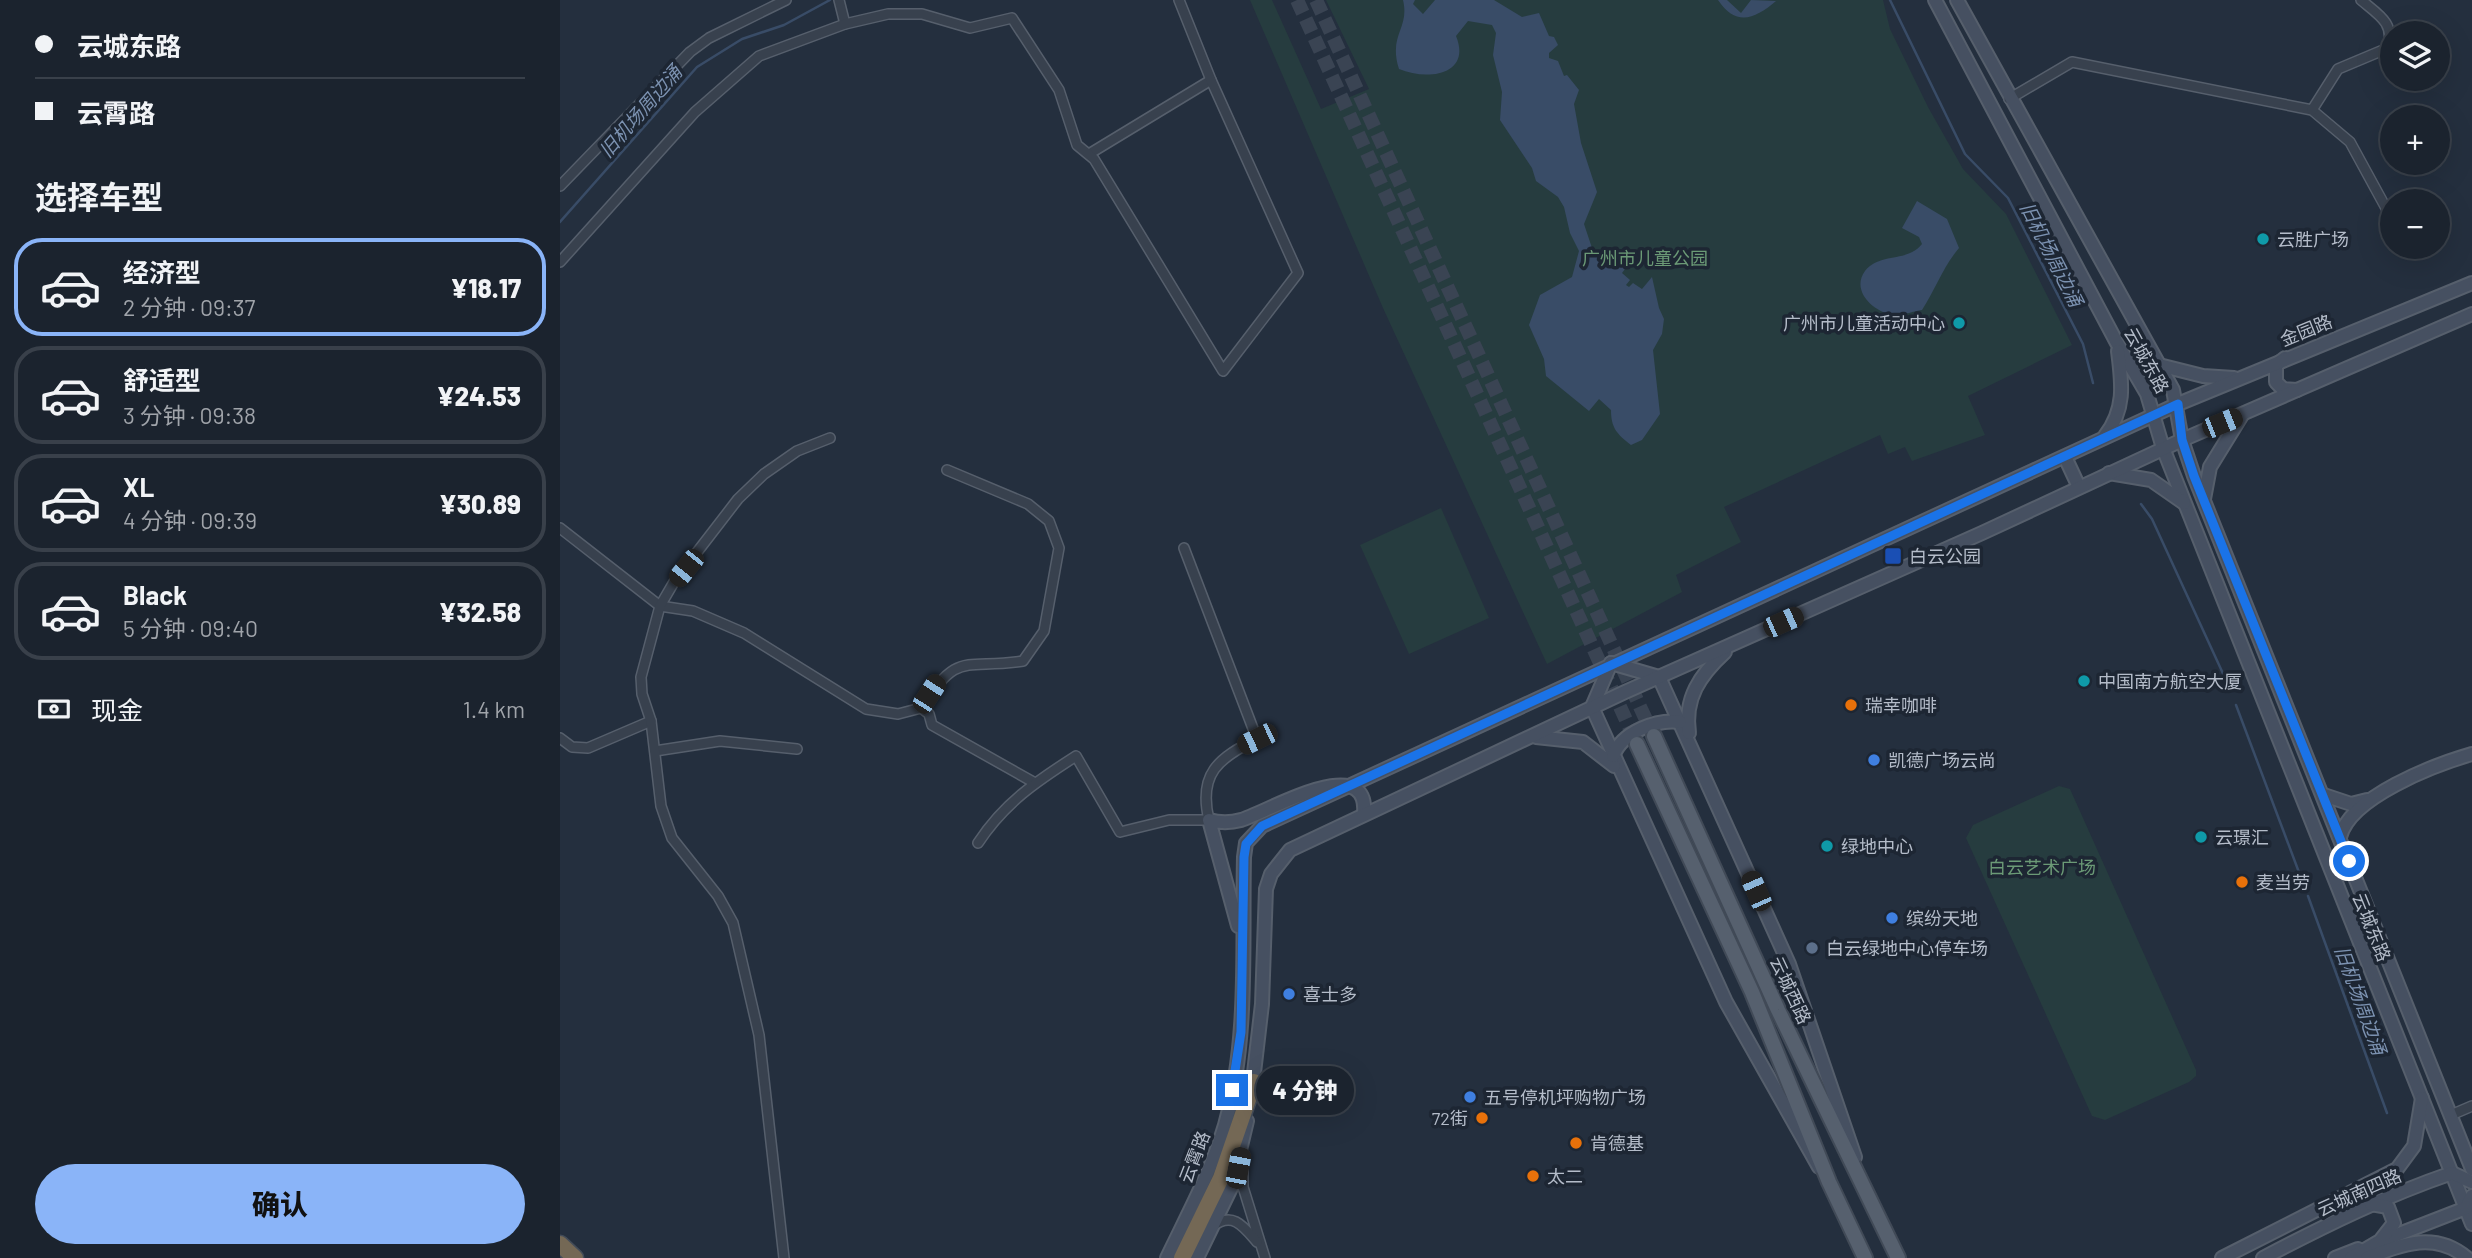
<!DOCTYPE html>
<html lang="zh">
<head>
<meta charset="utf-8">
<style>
	body { margin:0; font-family:Barlow,"Noto Sans SC",sans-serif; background:#242b36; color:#f1f3f6; height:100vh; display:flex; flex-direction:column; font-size:26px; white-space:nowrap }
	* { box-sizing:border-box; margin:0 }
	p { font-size:23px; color:#a0a4aa }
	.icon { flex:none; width:38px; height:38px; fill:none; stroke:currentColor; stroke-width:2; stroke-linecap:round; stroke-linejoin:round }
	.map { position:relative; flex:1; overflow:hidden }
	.drawer { display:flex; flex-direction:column; background:#1b232e; width:560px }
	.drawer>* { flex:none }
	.hud { display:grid; align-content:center; height:154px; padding:0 35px; background:#1b232e }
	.fabs { position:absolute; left:1820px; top:21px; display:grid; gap:14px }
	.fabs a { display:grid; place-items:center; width:70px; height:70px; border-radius:50%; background:#1b232e; box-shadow:0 7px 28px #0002,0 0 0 2px #39404a; font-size:35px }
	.end { position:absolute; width:32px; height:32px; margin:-16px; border:9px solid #1a73e8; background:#fff; box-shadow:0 0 0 4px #fff }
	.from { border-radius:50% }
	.bubble { position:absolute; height:49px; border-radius:24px; background:#1b232e; box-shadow:0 7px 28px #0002,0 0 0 2px #39404a; font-size:23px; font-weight:800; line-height:49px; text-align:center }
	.car { position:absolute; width:21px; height:42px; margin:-21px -10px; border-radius:9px; box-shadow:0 0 5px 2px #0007; background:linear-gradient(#222 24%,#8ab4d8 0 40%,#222 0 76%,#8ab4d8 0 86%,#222 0) }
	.hud b { display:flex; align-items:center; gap:24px; height:66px; font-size:26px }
	.hud b+b { border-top:2px solid #39404a }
	.hud i { width:18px; height:18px; background:#f1f3f6 }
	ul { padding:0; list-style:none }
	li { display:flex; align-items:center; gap:21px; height:98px; margin:0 14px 10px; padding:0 21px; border:4px solid #39404a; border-radius:28px }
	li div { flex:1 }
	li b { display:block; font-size:26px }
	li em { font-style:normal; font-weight:800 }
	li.active { border-color:#8ab4f8 }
	li>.icon { width:63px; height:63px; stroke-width:1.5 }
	h2 { padding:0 35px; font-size:32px; line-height:84px }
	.pay { display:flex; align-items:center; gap:18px; height:77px; padding:0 35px; font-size:26px }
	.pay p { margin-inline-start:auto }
	.action { display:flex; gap:14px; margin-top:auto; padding:14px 35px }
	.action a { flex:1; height:80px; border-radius:42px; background:#8ab4f8; color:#111; font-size:28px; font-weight:800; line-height:80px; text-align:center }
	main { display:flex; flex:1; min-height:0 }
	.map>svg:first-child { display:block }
	.green { fill:#263c3f }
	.water { fill:#394c67 }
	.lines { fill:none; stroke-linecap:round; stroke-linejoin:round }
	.stream { stroke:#394c67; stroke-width:2.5 }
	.primary-tunnel { stroke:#3a4453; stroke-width:14; stroke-dasharray:14 7; stroke-linecap:butt }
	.street-casing { stroke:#565f6c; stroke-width:12 }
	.secondary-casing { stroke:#565f6c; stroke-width:16 }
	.primary-casing { stroke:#414a57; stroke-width:18 }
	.highway-casing { stroke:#434c59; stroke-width:19 }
	.street { stroke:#38414e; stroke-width:9 }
	.secondary { stroke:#465061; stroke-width:12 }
	.primary { stroke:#56606e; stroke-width:14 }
	.highway { stroke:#746855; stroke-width:16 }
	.route { stroke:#1a73e8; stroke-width:9 }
	.culture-dot { fill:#0f9aa8; stroke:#1d2633; stroke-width:2.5 }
	.transit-dot { fill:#1a4fb4; stroke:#1d2633; stroke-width:2.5 }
	.food-dot { fill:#e8710a; stroke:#1d2633; stroke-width:2.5 }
	.shop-dot { fill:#3f7fe0; stroke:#1d2633; stroke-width:2.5 }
	.service-dot { fill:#5c6f8a; stroke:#1d2633; stroke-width:2.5 }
	.labels { text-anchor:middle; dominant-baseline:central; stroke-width:7; stroke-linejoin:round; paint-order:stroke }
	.poi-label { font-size:18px; fill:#b4bcc9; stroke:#1d2633; text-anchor:start }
	.park-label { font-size:18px; fill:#6b9a76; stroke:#1d2633 }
	.street-label { font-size:18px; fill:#b4bcc9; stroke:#1d2633 }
	.water-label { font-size:19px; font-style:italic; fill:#7c92b1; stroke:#1d2633 }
</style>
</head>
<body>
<main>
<section class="drawer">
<div class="hud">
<b><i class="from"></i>云城东路</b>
<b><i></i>云霄路</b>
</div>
<h2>选择车型</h2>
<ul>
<li class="active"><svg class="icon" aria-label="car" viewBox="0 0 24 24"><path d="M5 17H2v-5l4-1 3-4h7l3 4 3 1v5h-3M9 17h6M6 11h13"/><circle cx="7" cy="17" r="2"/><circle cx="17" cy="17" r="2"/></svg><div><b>经济型</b><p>2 分钟 · 09:37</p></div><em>¥18.17</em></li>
<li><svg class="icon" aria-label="car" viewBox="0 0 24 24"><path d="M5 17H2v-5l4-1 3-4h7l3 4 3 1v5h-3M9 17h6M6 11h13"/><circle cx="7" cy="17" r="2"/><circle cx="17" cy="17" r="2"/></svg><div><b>舒适型</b><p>3 分钟 · 09:38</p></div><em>¥24.53</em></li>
<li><svg class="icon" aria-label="car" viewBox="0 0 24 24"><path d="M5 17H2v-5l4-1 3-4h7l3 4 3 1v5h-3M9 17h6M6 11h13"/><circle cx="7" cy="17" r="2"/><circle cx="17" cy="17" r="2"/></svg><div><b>XL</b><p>4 分钟 · 09:39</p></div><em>¥30.89</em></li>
<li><svg class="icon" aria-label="car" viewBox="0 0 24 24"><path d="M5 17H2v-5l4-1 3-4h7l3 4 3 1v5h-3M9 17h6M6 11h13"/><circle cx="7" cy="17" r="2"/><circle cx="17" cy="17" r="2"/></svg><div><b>Black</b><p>5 分钟 · 09:40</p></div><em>¥32.58</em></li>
</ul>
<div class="pay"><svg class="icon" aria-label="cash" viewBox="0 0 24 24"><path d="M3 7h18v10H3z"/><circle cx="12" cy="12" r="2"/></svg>现金<p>1.4 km</p></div>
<div class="action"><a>确认</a></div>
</section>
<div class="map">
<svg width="1912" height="1258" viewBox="0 0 1912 1258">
	<rect width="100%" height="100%" fill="#242f3e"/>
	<g class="green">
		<polygon points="690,0 712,0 761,109 809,89 766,0 1323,0 1330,29 1368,107 1403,169 1446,214 1512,345 1408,396 1425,435 1352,461 1345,447 1328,454 1320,435 1164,507 1181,542 1116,575 1122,592 987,664 823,308"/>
		<polygon points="881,508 929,618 849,654 800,545"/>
		<polygon points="1499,786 1510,789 1636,1070 1636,1076 1629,1082 1545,1120 1532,1116 1406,838 1413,825"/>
	</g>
	<g class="water">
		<path d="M 843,0 L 855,0 L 853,4 L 863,14 L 875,0 L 934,0 L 962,17 L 979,13 L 989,36 L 994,37 L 998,45 L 989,53 L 989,58 L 998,61 L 1004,76 L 1007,75 L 1019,90 L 1014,104 L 1021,143 L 1037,192 L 1024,224 L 1034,254 L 1040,260 L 1049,258 L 1068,265 L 1062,273 L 1070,280 L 1066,285 L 1069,287 L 1073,283 L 1082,289 L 1092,277 L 1099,308 L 1104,319 L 1102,334 L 1093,350 L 1100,414 L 1082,440 L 1071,445 C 1057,434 1051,428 1051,410 L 1039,399 L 1029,411 L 986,376 L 984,359 L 969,325 L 980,295 L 1012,277 L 1019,251 L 1010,233 L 1004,207 L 998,197 L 976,181 L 972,168 L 940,120 L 942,92 L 933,55 L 936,33 L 932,25 L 908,21 L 896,36 C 912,75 867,81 839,69 C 828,34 850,29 843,0 Z"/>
		<path d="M 1158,0 L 1167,0 L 1181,13 L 1191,0 L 1216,1 C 1195,19 1176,27 1158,0 Z"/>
		<path d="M 1357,201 L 1387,219 L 1399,248 C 1383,267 1376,288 1362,310 C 1354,311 1344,315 1336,315 C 1315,314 1290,291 1305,271 C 1320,252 1347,263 1362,244 L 1359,237 L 1342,228 Z"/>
	</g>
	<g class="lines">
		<g class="stream">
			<polyline points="1330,0 1405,154 1448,198 1523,344 1533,383"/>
			<polyline points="0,222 137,67 182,39 224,25 270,0"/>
			<polyline points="1581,504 1592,519 1671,691"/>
			<polyline points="1676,705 1740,875"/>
			<polyline points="1748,896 1827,1113"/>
		</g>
		<g class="primary-tunnel">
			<polyline points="737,0 1077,744"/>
			<polyline points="756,0 1093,735"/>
		</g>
		<g class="street-casing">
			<g id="street">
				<polyline points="279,0 285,24"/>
				<polyline points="1449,99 1512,62 1752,110 1790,142 1832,219"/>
				<path d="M 1752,110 L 1778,69 L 1828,48 C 1835,23 1819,15 1801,0"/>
				<polyline points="529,154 651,80"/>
				<polyline points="0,186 130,52 149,38 226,0"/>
				<polyline points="0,262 135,112 199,56 285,24 328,14 362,14 410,28 452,18 499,90 517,145 534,159 663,371 738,273 651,80 619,0"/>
				<path d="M 0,528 L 100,606 L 133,611 L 184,633 L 306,709 L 338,714 L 361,708 C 399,649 405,670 463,661 L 484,631 L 499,548 L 489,521 L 468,504 L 387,470"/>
				<polyline points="361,708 369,714 372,725 475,783"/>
				<polyline points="0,738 12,747 28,748 91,721"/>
				<polyline points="95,751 160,741 237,749"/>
				<path d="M 418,843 C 444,803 477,781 516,756 L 560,832 L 609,820 L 649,820 C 638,774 658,758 697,739 L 624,548"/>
				<polyline points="1891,1115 1912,1106"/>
				<polyline points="683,1158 683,1187 705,1258"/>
				<path d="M 653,1226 C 673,1211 684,1227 697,1242"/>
				<polyline points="224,1258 199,1035 173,923 158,896 112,838 101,806 91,721 82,694 81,677 100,606 114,582 178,499 204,474 237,451 270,438"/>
			</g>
		</g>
		<g class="secondary-casing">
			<g id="secondary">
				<polyline points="1375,0 1557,343 1587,394 1603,448 1912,1224"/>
				<polyline points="1397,0 1613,390 1622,440 1634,476 1912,1169"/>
				<polyline points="1725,358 1716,365 1716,382 1723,389 1737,390"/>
				<polyline points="1599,365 1643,376 1674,378"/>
				<path d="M 1545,436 C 1566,409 1562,383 1558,351"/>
				<polyline points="1505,457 1519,487"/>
				<polyline points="1549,473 1591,480 1624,503"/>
				<polyline points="1644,499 1650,467 1682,415"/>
				<polyline points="1051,663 1099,677 1229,964 1295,1157"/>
				<polyline points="1051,663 1032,707 1166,1002 1259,1167"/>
				<path d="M 1129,733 C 1124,698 1140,675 1165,652"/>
				<polyline points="976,737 1023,742 1054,766"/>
				<path d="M 1053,756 C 1062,732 1096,719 1120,722"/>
				<polyline points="1764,795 1791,804 1807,800"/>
				<path d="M 1780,837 C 1790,797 1874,765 1912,754"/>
				<path d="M 678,926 L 649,820 C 660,823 670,823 681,820 C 708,812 809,751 804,813"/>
				<polyline points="692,1090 702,1004 706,889 711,874 730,850 1065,692 1422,533 1622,440 1912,314"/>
				<polyline points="1821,1241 1906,1208 1912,1196"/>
				<path d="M 607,1258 C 628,1214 651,1172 665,1125 C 689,1038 682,947 684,857 L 686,843 L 702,826 L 1618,404 L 1912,283"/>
				<polyline points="637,1258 671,1188 687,1121"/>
				<polyline points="1662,1258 1837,1169 1854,1146 1862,1098"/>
				<path d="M 1703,1258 C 1766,1225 1825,1196 1892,1173 L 1912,1182"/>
				<polyline points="1775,1258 1798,1249"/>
				<polyline points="1791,1258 1820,1241 1834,1223 1828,1207 1811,1204"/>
				<path d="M 1807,1258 C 1843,1244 1875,1231 1907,1258"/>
			</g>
		</g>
		<g class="primary-casing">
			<g id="primary">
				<polyline points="1094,736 1218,1010 1338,1258"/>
				<polyline points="1077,744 1192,992 1269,1182 1305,1258"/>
			</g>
		</g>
		<g class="highway-casing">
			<g id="highway">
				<polyline points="0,1244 15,1258"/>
				<polyline points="622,1258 661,1178 694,1082"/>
			</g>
		</g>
		<use href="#street" class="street"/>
		<use href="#secondary" class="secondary"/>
		<use href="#primary" class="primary"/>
		<use href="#highway" class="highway"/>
	</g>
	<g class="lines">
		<polyline class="route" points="672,1090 681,1032 684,857 686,844 702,826 1618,404 1622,440 1634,476 1789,861"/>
	</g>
	<g class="culture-dot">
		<circle cx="1703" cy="239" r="7"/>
		<circle cx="1399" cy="323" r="7"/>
		<circle cx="1524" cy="681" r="7"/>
		<circle cx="1641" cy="837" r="7"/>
		<circle cx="1267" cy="846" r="7"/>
	</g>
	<rect class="transit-dot" x="1324" y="547" width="18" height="18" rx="3.5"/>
	<g class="food-dot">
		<circle cx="1291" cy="705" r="7"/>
		<circle cx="1682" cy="882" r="7"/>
		<circle cx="922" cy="1118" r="7"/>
		<circle cx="1016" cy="1143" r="7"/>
		<circle cx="973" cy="1176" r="7"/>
	</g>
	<g class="shop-dot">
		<circle cx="1314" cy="760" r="7"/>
		<circle cx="1332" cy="918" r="7"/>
		<circle cx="729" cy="994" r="7"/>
		<circle cx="910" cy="1097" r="7"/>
	</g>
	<circle class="service-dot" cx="1252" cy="948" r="7"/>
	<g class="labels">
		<g class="poi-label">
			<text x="1717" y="239">云胜广场</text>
			<text x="1385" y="323" text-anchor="end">广州市儿童活动中心</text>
			<text x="1349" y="556">白云公园</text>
			<text x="1538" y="681">中国南方航空大厦</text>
			<text x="1305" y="705">瑞幸咖啡</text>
			<text x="1328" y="760">凯德广场云尚</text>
			<text x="1655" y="837">云璟汇</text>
			<text x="1281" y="846">绿地中心</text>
			<text x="1696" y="882">麦当劳</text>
			<text x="1346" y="918">缤纷天地</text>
			<text x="1266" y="948">白云绿地中心停车场</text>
			<text x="743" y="994">喜士多</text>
			<text x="924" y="1097">五号停机坪购物广场</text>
			<text x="908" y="1118" text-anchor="end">72街</text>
			<text x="1030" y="1143">肯德基</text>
			<text x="987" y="1176">太二</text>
		</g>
		<g class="park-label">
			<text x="1085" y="258">广州市儿童公园</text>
			<text x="1482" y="867">白云艺术广场</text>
		</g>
		<g class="street-label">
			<text transform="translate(1746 330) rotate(-22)">金园路</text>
			<text transform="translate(1587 360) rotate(61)">云城东路</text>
			<text transform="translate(1812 927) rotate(68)">云城东路</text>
			<text transform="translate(1231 990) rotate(65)">云城西路</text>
			<text transform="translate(634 1157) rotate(-69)">云霄路</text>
			<text transform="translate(1799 1192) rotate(-24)">云城南四路</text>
		</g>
		<g class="water-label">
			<text transform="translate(80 111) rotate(-49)">旧机场周边涌</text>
			<text transform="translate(1492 254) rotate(63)">旧机场周边涌</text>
			<text transform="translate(1801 1000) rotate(70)">旧机场周边涌</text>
		</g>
	</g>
</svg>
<div class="fabs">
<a><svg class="icon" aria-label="layers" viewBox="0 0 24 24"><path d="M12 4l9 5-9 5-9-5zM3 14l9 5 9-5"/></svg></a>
<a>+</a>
<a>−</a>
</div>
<i class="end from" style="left:1789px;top:861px"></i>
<i class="end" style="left:672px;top:1090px"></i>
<div class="bubble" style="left:696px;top:1066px;width:98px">4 分钟</div>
<i class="car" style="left:1662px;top:423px;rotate:68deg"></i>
<i class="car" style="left:126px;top:568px;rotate:219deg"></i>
<i class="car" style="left:1223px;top:622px;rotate:66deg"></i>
<i class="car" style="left:369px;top:694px;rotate:33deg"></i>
<i class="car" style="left:697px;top:739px;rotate:244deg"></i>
<i class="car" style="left:1196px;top:891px;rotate:336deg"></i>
<i class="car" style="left:678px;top:1168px;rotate:11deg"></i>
</div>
</main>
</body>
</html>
